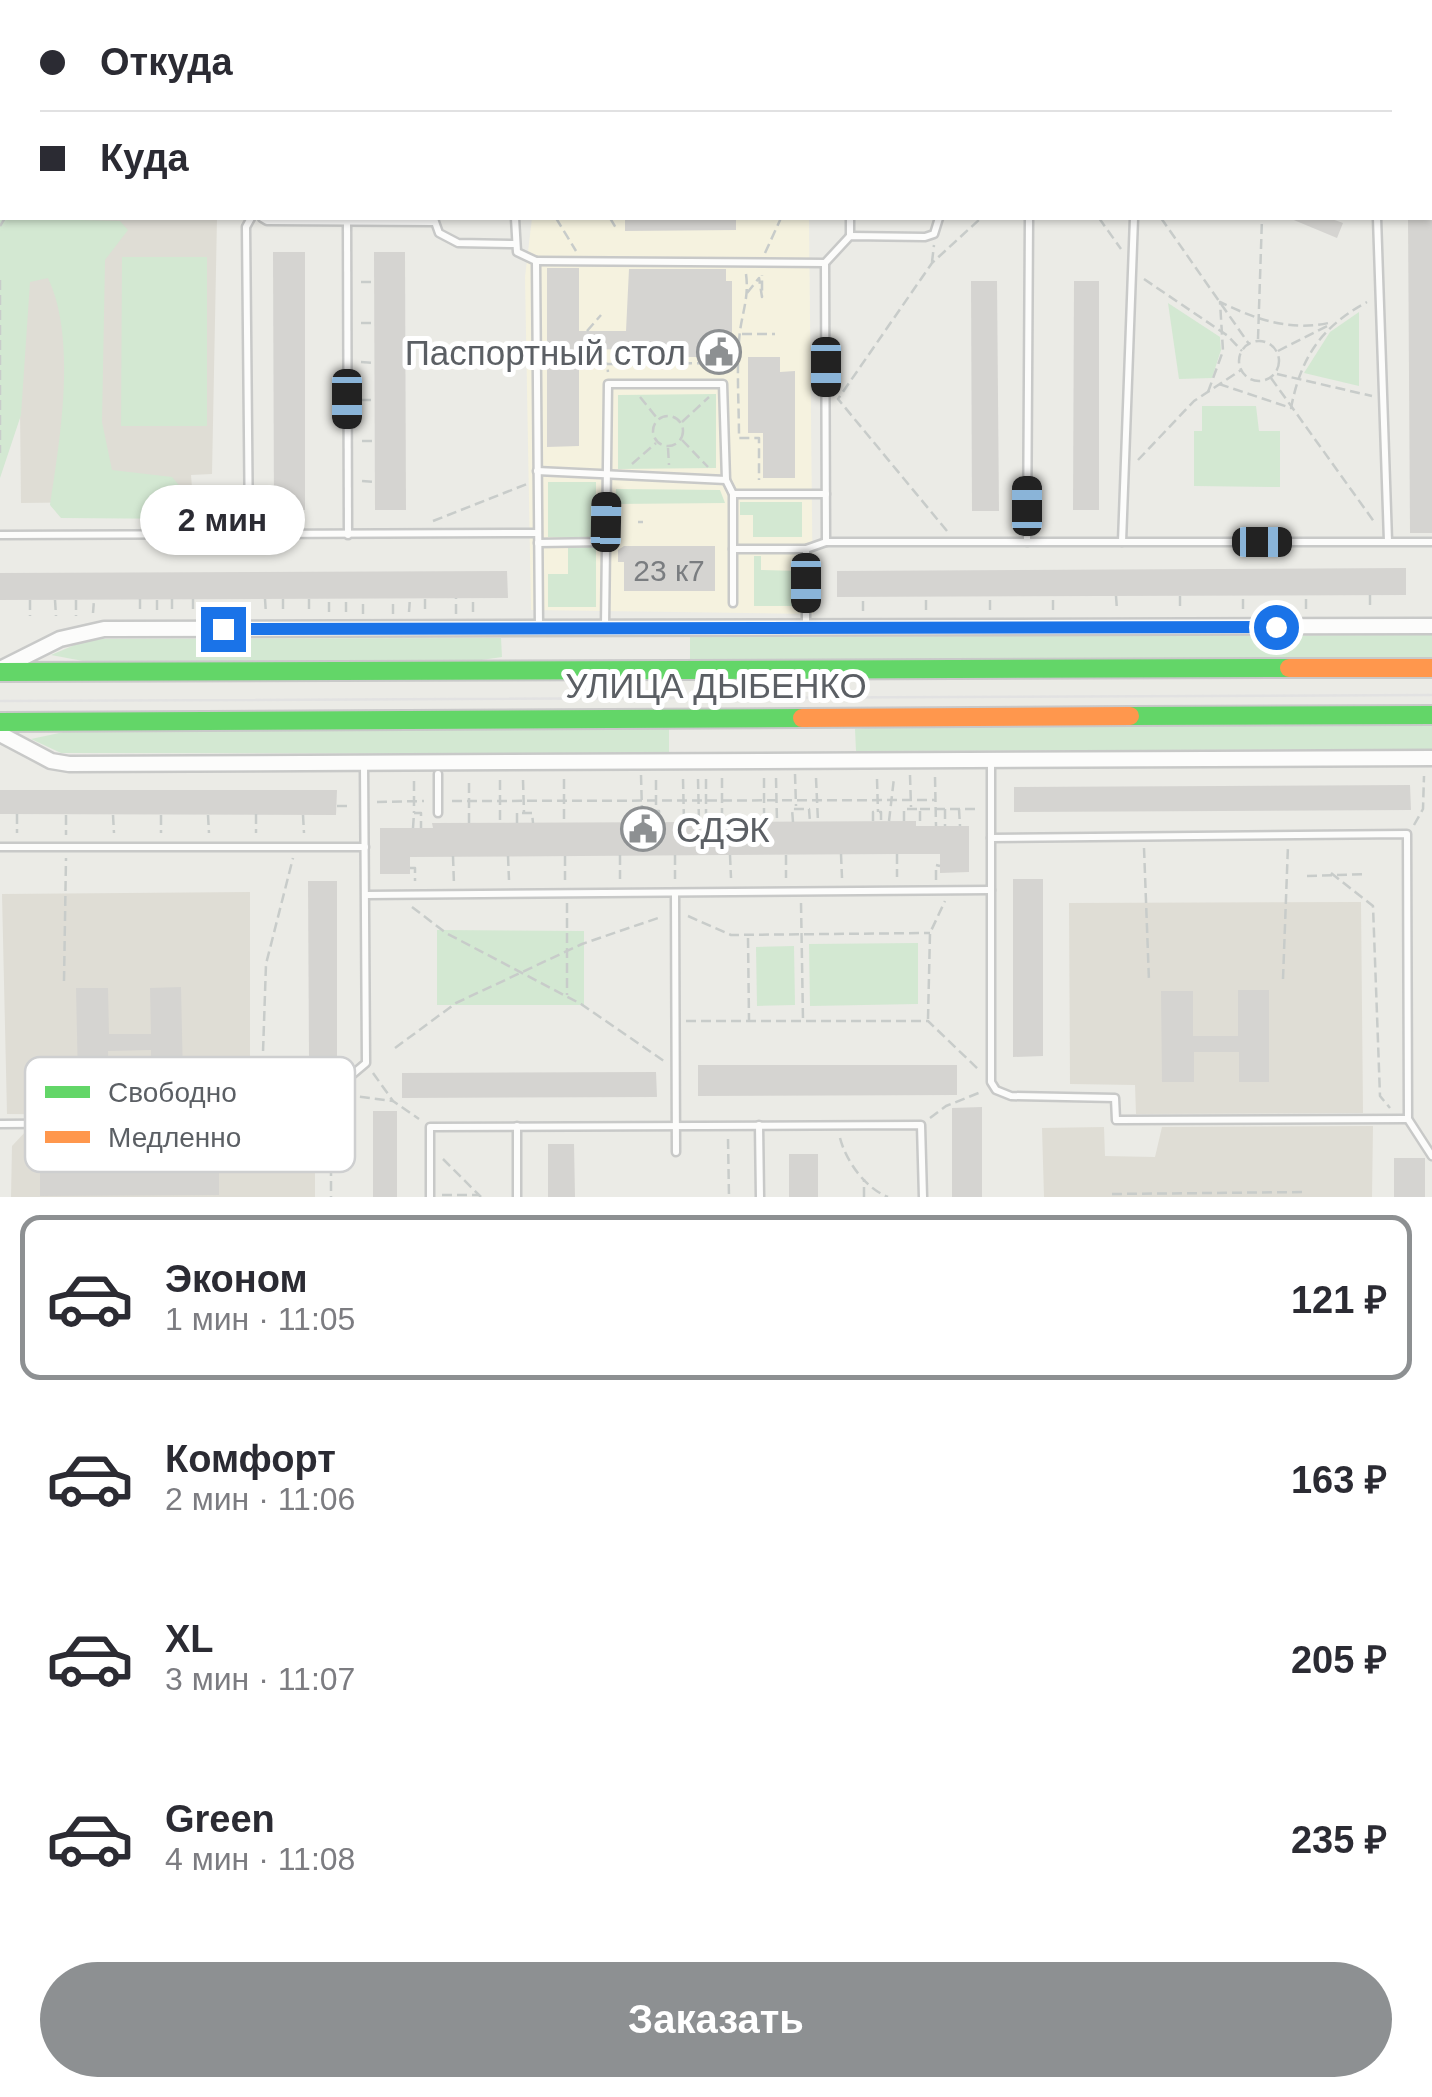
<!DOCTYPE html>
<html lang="ru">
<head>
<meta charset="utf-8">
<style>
	body { margin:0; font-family:Arial,sans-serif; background:#f2f2f3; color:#2b2b33; height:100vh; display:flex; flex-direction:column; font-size:38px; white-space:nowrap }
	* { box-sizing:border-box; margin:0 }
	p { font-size:32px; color:#7c7c81 }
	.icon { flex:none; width:55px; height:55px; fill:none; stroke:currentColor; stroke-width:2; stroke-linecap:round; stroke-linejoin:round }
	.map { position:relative; height:1197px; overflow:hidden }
	.details { display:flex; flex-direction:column; background:#fff; flex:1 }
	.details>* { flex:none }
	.hud { position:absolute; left:0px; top:0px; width:1432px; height:220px; box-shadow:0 2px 8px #0004; display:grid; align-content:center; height:220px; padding:0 40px; background:#fff }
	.end { position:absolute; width:45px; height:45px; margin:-22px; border:12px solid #1a73e8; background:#fff; box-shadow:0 0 0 5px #fff }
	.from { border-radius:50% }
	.bubble { position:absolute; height:70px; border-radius:35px; background:#fff; box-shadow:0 2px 8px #0004; font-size:32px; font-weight:700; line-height:70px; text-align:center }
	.car { position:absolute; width:30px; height:60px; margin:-30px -15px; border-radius:12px; box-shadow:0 0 8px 2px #0007; background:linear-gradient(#222 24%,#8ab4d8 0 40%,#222 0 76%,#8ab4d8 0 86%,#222 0) }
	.hud b { display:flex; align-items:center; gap:35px; height:95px; font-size:38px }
	.hud b+b { border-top:2px solid #e1e1e2 }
	.hud i { width:25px; height:25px; background:#2b2b33 }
	ul { padding:18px 0 0; list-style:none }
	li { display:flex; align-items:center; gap:30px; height:165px; margin:0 20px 15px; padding:0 20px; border:5px solid transparent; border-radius:20px }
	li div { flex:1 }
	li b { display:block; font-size:38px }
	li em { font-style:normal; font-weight:700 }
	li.current { border-color:#8d9092 }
	li>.icon { width:90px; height:90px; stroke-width:1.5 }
	.primary-button { display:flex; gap:20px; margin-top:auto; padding:20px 40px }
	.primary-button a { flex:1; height:115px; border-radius:60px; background:#8d9092; color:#fff; font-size:40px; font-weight:700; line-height:115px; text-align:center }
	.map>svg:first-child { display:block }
	.commercial { fill:#f5f2df }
	.education { fill:#dfddd5 }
	.green { fill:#d3e8d2 }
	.building { fill:#d5d4d1 }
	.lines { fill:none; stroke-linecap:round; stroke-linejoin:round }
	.lane-casing { stroke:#c8c9c8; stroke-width:11 }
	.street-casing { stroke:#c8c9c8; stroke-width:19 }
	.fast-casing { stroke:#c9c9c9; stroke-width:22 }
	.slow-casing { stroke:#c9c9c9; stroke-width:22 }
	.path { stroke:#c8ccca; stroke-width:2.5; stroke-dasharray:10 5; stroke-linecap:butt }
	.lane { stroke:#fcfcfb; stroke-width:6 }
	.street { stroke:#fcfcfb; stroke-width:14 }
	.fast { stroke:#63d668; stroke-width:18 }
	.slow { stroke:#ff974d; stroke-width:18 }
	.tram { stroke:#e2e2e2; stroke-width:2.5 }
	.route { stroke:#1a73e8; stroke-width:12 }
	.labels { text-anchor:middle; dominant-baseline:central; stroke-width:10; stroke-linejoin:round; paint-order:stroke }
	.number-label { font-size:30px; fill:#7a7d80 }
	.poi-label { font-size:35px; fill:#5b5f64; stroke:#fff; text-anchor:end }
	.street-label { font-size:35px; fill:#5b5f64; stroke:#fff }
	.key { fill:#fff; stroke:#cecfd0; stroke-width:2.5 }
	.key-label { font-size:28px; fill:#5b5f64 }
</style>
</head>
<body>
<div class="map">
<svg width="1432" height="1197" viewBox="0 0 1432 1197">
	<rect width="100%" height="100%" fill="#ebebe6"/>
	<polygon class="commercial" points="532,218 809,218 813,614 531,610 525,277"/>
	<g class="education">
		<polygon points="18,218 217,218 212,474 191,475 193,501 21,503"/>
		<polygon points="250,892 250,1069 245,1070 245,1116 7,1114 2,894"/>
		<polygon points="1361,902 1363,1113 1136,1114 1135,1085 1070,1084 1069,903"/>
		<polygon points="1373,1126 1372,1197 1044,1197 1042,1128 1104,1127 1105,1156 1155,1157 1162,1127"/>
		<polygon points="27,1130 315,1131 315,1197 11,1197 12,1146"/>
	</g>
	<g class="green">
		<path d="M 0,60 L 2,218 L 120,221 L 128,230 L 105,260 L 102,422 L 112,470 L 172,477 L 201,511 L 197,519 L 61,518 L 50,505 C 60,439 77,339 48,278 L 30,282 L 21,415 L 0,478 Z"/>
		<polygon points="122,257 207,257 207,426 121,426"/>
		<polygon points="1168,303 1220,337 1221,350 1212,378 1179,379"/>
		<polygon points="1359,312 1359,386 1304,373 1330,332"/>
		<polygon points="716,394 716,468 618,469 618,395"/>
		<polygon points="1202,406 1256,406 1259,431 1280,431 1280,487 1194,486 1194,431 1202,431"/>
		<polygon points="548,482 596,482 596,538 548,537"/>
		<polygon points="616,489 720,490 725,503 615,504"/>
		<polygon points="740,502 802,502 802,537 753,537 753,515 740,515"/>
		<polygon points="568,547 596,547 596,607 548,607 548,574 568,574"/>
		<polygon points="754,556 761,556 761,570 800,571 799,606 754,606"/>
		<polygon points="1432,635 1432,661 690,662 690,637"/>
		<polygon points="501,638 502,657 461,663 99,664 51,655 84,641 103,639"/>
		<polygon points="1432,723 1432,749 856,751 855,729 896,725"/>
		<polygon points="78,729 669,729 669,754 61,753 31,739"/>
		<polygon points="437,930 584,931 584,1005 437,1005"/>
		<polygon points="918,943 918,1004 810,1006 809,944"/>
		<polygon points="794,946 795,1005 757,1006 756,947"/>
	</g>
	<g class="building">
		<polygon points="625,218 736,218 736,230 625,231"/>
		<polygon points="1289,218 1329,218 1343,223 1337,238"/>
		<polygon points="1408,218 1432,218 1432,533 1410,533"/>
		<polygon points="273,252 305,252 305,510 274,510"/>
		<polygon points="374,252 405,252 406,510 375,510"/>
		<polygon points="547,268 579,268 579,331 626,331 629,269 726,269 726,281 732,281 732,357 626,357 626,349 579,350 579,446 547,447"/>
		<polygon points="971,281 997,281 999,511 972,511"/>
		<polygon points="1074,281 1099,281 1099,510 1073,510"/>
		<polygon points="748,357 780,357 780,372 795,371 795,478 763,478 763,433 748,433"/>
		<polygon points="624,546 715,546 715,591 624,591 624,562 618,562 618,550"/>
		<polygon points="1406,568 1406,595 837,597 837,571"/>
		<polygon points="507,571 508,598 0,600 0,573"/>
		<polygon points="1410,785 1411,810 1014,812 1014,787"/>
		<polygon points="0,790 337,790 336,815 0,814"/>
		<polygon points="916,821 916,826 969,826 969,872 940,873 940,854 897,854 410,857 410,874 380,874 380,828 433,828 432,823"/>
		<polygon points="1013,879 1043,879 1043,1056 1013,1057"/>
		<polygon points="308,881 337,881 337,1058 309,1058"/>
		<polygon points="181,987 183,1078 151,1079 151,1050 108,1051 109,1080 78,1080 76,988 108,988 109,1034 151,1034 150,988"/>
		<polygon points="1238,990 1269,990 1269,1082 1239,1082 1239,1052 1194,1052 1194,1082 1162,1082 1161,991 1193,991 1193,1036 1238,1036"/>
		<polygon points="698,1065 957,1065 957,1095 698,1096"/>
		<polygon points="656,1072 657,1097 402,1098 402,1073"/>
		<polygon points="982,1107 982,1197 952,1197 952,1108"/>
		<rect x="373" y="1111" width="24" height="86"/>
		<polygon points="548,1144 574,1144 575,1197 548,1197"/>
		<rect x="789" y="1154" width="29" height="43"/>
		<rect x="1394" y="1158" width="31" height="39"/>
		<polygon points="40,1166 219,1166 219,1195 40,1196"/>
	</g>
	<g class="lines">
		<g class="lane-casing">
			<g id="lane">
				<polyline points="367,0 367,2"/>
				<polyline points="460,0 460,2"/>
				<polyline points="484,0 484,2"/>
				<polyline points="991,0 991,2"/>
				<polyline points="1052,0 1052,2"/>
				<polyline points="1284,0 1284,2"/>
				<polyline points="8,2 11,0"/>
				<polyline points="893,2 893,0"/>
				<polyline points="1353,2 1353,0"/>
				<polyline points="0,10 2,8"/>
				<polyline points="0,30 2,30"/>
				<polyline points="1430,119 1432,119"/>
				<polyline points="262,218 267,221 434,222"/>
				<polyline points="515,218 517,252 536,261 539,627"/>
				<polyline points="850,218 850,236"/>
				<polyline points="1377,218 1388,541"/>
				<polyline points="434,219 439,233 458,243 515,244"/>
				<polyline points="347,221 348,535"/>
				<polyline points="536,261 825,263 850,236 925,237 934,234 939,218"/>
				<polyline points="825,263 826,542"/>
				<polyline points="537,471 726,480"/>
				<polyline points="733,494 826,494"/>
				<polyline points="0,535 537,533"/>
				<polyline points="249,536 246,227 251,218"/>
				<polyline points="1027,542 1029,218"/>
				<polyline points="1122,542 1134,218"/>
				<polyline points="538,543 606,542"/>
				<polyline points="733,549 806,549 826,542 1432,542"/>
				<polyline points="806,549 806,628"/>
				<polyline points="605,626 608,384 723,384 726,480 733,494 733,603"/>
				<polyline points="991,761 991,1082 996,1090 1011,1096 1115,1098 1116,1120 1408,1119"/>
				<polyline points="438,774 438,813"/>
				<polyline points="991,838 1407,834 1408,1119 1432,1156"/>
				<polyline points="0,847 365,847"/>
				<polyline points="675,893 676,1152"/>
				<polyline points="366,895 991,890"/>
				<polyline points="0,1124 296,1122 366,1063 364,765"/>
				<polyline points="759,1125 760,1197"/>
				<polyline points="517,1126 517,1197"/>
				<polyline points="430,1197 430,1127 921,1125 923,1197"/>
			</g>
		</g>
		<g class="street-casing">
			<g id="street">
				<polyline points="0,669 60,639 104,629 1432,626"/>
				<polyline points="0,734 51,761 69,764 1432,758"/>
			</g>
		</g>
		<g class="fast-casing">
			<g id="fast">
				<polyline points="0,672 1289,668"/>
				<polyline points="1130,716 1432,715"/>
				<polyline points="0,722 802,718"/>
			</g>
		</g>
		<g class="slow-casing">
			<g id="slow">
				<polyline points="1289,668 1432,668"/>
				<polyline points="802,718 1130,716"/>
			</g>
		</g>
		<g class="path">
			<polyline points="270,0 273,2"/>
			<polyline points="288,2 291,0"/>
			<polyline points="511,2 512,0"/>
			<polyline points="514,2 520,0"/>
			<polyline points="1430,21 1432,21"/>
			<polyline points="0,52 2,57"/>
			<polyline points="0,146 2,149"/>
			<polyline points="0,189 2,189"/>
			<polyline points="556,218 576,251"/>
			<polyline points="610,218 616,228"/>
			<polyline points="1099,218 1121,249"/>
			<polyline points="1161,218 1249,344"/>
			<polyline points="0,226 5,218"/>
			<polyline points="765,253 781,218"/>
			<polyline points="932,262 934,245"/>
			<path d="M 746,274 C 749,296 743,310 740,331 C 736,365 739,403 739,438 L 759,438 L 759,480"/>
			<polyline points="1144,279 1228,336 1242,351"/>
			<polyline points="0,280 0,453"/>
			<polyline points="361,282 375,282"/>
			<polyline points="747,293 759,278 762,297 762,275"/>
			<polyline points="361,323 375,323"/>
			<polyline points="587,331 601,315"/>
			<polyline points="742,334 775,334"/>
			<polyline points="1258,339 1262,218"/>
			<circle cx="1259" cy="361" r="20"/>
			<polyline points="587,350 607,364 608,372"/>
			<polyline points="1278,351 1329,325"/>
			<polyline points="361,362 375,363"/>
			<polyline points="607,364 738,363"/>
			<polyline points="1277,374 1372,396"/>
			<polyline points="1271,378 1375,523"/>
			<path d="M 1219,384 L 1291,408 C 1301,357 1321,327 1367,302"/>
			<path d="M 1208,392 L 1223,351 L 1220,302 C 1257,320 1292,332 1333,322"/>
			<polyline points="640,397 657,418"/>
			<polyline points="361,400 375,400"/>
			<circle cx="668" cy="431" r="15"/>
			<polyline points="682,422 709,397"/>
			<polyline points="682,440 708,467"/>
			<polyline points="362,441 375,441"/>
			<polyline points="668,448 669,465"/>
			<polyline points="1138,460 1194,401 1241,370"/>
			<polyline points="632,464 656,443"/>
			<polyline points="362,481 375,482"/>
			<polyline points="433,521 527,484"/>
			<polyline points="638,522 643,522"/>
			<polyline points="947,531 838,399 932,263 981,218"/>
			<polyline points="1370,595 1370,608"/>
			<polyline points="1116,596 1117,610"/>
			<polyline points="1180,596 1180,609"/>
			<polyline points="140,599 140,614"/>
			<polyline points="172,599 172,614"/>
			<polyline points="193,599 193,614"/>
			<polyline points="265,599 266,614"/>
			<polyline points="283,599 283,612"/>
			<polyline points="309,599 309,612"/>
			<polyline points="425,599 425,614"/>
			<polyline points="30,600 30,616"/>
			<polyline points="55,600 56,616"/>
			<polyline points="76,600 76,616"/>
			<polyline points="157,600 157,613"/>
			<polyline points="1243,609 1243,595"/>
			<polyline points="1306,609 1306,595"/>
			<polyline points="926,610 926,597"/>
			<polyline points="990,610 990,597"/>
			<polyline points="1053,610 1053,596"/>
			<polyline points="863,611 863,597"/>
			<polyline points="329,612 329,599"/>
			<polyline points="346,612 346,599"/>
			<polyline points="409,612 410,598"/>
			<polyline points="473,612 473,598"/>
			<polyline points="93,613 94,600"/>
			<polyline points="220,613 220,599"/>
			<polyline points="236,614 236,599"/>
			<polyline points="363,614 363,599"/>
			<polyline points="393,614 393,599"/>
			<polyline points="456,614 456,598"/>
			<polyline points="795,774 796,806"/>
			<polyline points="641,775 642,812"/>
			<polyline points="910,775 911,807"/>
			<polyline points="935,777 936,826"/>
			<polyline points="722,778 722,822"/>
			<polyline points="764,778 764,822"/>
			<polyline points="776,778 777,822"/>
			<polyline points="816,778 818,822"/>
			<polyline points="564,779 564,823"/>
			<polyline points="683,779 684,822"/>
			<polyline points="698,779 699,822"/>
			<polyline points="706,779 706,822"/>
			<polyline points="877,779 878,812"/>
			<polyline points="500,780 500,823"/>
			<polyline points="523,780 524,813"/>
			<polyline points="656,780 656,811"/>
			<polyline points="414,781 414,813"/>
			<polyline points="452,801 935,800"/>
			<polyline points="377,802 424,801"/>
			<polyline points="337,806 350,806"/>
			<polyline points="920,809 979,809"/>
			<polyline points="945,809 945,826"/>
			<polyline points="959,809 960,826"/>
			<polyline points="17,814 17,833"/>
			<polyline points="256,814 256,833"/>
			<polyline points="66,815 66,835"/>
			<polyline points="113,815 114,833"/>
			<polyline points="161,815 161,833"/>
			<polyline points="208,815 209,833"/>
			<polyline points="303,815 304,833"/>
			<polyline points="873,821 873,812 881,812 881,821"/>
			<polyline points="889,821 894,778"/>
			<polyline points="904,821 904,809 920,809 920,826"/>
			<polyline points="793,822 792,809 809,809 810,822"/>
			<polyline points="469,823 469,780"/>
			<polyline points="517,823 517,813 532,813 533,823"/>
			<polyline points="628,823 627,812 642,812 643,822"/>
			<polyline points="650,823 650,811 659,811 659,822"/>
			<polyline points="1414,825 1423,809 1424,776"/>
			<polyline points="413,828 414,813 421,813 421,828"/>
			<polyline points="1144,848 1149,981"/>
			<polyline points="841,854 842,878"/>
			<polyline points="897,854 897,877"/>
			<polyline points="620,855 620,879"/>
			<polyline points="675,855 675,879"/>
			<polyline points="730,855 731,878"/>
			<polyline points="786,855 786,878"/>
			<polyline points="453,856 454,885"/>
			<polyline points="508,856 509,880"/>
			<polyline points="565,856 565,880"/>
			<polyline points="410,868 415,868 415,881"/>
			<polyline points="1331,873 1373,906 1380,1096 1390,1108"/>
			<polyline points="1307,876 1366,874"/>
			<polyline points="936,880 936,865 940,866"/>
			<polyline points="567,903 567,995"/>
			<polyline points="801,903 803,1020"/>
			<polyline points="412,907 446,933 581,1004 664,1061"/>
			<polyline points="688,916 731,935 930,933"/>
			<polyline points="748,938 749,1020"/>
			<polyline points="1283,979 1288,845"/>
			<polyline points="64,981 66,858"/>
			<polyline points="928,1019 930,933 945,901"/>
			<polyline points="686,1021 928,1021 978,1069"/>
			<polyline points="395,1048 456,1003 582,944 661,917"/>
			<polyline points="373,1073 393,1101 419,1119"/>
			<polyline points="345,1095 393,1101"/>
			<polyline points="331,1106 331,1197"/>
			<polyline points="261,1111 266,964 293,858"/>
			<polyline points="930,1118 946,1106 981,1092"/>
			<path d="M 840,1138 C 846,1161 865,1188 888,1197"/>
			<polyline points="728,1139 729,1197"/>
			<polyline points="443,1159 481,1197"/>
			<polyline points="1112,1194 1307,1192"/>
			<polyline points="442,1195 479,1195"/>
			<polyline points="864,1197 864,1179"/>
		</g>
		<use href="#lane" class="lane"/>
		<use href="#street" class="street"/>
		<use href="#fast" class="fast"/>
		<use href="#slow" class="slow"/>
		<polyline class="tram" points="0,701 1432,695"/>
	</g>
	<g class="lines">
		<polyline class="route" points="223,629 1276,627"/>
	</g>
	<defs>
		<g id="civic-ring" transform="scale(2.25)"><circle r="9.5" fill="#fff" stroke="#8d9092" stroke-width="1.5"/><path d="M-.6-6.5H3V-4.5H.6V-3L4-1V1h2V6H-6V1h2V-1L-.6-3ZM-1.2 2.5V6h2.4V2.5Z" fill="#8d9092"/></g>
	</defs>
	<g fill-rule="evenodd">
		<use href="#civic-ring" x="719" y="352"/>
		<use href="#civic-ring" x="643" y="829"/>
	</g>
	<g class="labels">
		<g class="number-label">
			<text x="669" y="570">23 к7</text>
		</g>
		<g class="poi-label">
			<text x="686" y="352">Паспортный стол</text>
			<text x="676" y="829" text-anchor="start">СДЭК</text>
		</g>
		<g class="street-label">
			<text x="716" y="685">УЛИЦА ДЫБЕНКО</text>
		</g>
	</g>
	<rect x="25" y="1057" width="330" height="115" rx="15" class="key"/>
	<rect x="45" y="1086" width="45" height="12" fill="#63d668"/>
	<rect x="45" y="1131" width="45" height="12" fill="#ff974d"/>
	<g class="key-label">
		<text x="108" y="1102">Свободно</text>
		<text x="108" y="1147">Медленно</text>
	</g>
</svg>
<i class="end from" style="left:1276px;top:627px"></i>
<i class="end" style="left:223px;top:629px"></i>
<div class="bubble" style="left:140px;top:485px;width:165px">2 мин</div>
<i class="car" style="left:826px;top:367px;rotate:180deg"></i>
<i class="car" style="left:347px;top:399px;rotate:180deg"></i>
<i class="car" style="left:1027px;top:506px;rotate:0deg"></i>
<i class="car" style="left:606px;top:522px;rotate:1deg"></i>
<i class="car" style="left:1262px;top:542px;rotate:90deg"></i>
<i class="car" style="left:806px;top:583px;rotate:180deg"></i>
<div class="hud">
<b><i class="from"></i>Откуда</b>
<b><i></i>Куда</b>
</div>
</div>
<section class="details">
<ul>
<li class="current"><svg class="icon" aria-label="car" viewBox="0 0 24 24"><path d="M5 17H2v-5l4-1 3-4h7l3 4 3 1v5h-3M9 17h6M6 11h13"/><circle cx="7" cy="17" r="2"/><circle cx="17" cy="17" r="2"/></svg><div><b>Эконом</b><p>1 мин · 11:05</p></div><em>121 ₽</em></li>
<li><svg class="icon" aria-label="car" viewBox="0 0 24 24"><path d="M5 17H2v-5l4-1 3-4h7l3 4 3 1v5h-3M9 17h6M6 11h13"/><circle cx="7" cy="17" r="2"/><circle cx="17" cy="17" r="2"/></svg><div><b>Комфорт</b><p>2 мин · 11:06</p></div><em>163 ₽</em></li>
<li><svg class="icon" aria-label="car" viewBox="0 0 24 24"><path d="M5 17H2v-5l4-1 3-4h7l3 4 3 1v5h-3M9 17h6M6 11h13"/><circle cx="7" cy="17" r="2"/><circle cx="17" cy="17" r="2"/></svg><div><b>XL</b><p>3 мин · 11:07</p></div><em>205 ₽</em></li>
<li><svg class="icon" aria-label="car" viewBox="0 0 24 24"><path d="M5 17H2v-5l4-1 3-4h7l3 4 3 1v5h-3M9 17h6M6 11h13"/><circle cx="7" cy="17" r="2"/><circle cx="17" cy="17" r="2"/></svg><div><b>Green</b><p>4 мин · 11:08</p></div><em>235 ₽</em></li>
</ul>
<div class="primary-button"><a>Заказать</a></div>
</section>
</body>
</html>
